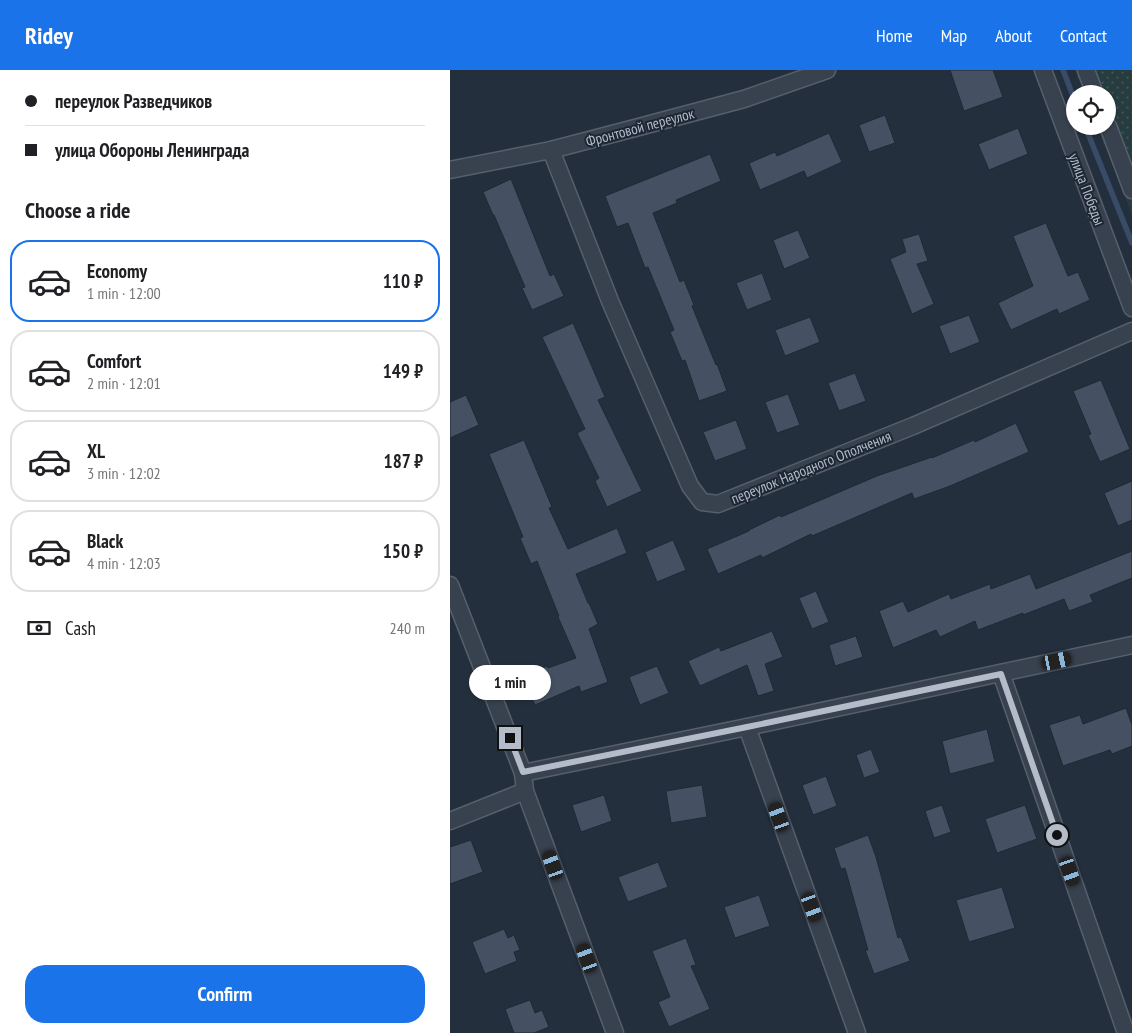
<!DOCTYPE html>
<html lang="en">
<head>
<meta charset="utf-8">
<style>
	body { margin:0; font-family:"PT Sans Narrow",sans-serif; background:#f2f2f2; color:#202124; height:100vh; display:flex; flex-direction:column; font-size:19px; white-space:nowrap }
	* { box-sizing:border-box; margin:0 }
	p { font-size:16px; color:#757577 }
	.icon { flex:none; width:28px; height:28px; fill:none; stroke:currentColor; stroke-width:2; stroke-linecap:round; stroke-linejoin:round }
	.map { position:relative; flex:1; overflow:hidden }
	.drawer { display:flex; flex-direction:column; background:#fff; width:450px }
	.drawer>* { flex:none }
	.hud { display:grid; align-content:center; height:110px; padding:0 25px; background:#fff }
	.controls { position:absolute; left:616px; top:15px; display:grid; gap:10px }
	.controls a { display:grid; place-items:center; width:50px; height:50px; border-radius:50%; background:#fff; box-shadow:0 1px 4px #0004; font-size:25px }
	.end { position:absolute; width:22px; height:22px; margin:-11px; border:6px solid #b4bcc9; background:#111; box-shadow:0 0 0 2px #111 }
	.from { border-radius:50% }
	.bubble { position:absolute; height:35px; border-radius:18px; background:#fff; box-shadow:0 1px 4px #0004; font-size:16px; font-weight:800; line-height:35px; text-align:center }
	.car { position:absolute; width:15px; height:30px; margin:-15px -8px; border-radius:6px; box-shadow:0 0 4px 1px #0007; background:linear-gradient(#222 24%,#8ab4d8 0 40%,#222 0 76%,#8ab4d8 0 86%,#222 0) }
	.hud b { display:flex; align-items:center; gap:18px; height:48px; font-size:19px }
	.hud b+b { border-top:1px solid #e0e0e0 }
	.hud i { width:12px; height:12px; background:#202124 }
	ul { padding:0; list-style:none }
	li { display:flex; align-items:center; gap:15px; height:82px; margin:0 10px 8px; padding:0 15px; border:2px solid #e0e0e0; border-radius:20px }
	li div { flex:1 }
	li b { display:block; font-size:19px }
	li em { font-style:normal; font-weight:800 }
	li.current { border-color:#1a73e8 }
	li>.icon { width:45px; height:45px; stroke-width:1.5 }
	h2 { padding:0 25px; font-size:22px; line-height:60px }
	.pay { display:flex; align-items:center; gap:12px; height:55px; padding:0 25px; font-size:19px }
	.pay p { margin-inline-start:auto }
	.action { display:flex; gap:10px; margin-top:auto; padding:10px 25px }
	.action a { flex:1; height:58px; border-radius:20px; background:#1a73e8; color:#fff; font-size:20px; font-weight:800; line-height:58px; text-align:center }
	header { display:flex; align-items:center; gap:30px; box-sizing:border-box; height:70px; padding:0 25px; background:#1a73e8; color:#fff }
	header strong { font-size:24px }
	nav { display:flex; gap:28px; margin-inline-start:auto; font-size:18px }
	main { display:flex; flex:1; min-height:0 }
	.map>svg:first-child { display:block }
	.garden { fill:url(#garden-dots) }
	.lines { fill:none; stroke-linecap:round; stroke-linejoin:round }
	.stream { stroke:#394c67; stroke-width:5.5 }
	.building { fill:#455162; stroke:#1f2835 }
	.minor-casing { stroke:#565f6c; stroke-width:19 }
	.minor { stroke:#38414e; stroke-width:16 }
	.route { stroke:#b4bcc9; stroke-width:6 }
	.labels { text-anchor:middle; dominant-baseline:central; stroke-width:4; stroke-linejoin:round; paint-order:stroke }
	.street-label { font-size:15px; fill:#b4bcc9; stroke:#1d2633 }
</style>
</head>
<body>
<header>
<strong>Ridey</strong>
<nav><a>Home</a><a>Map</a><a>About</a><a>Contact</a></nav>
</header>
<main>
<section class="drawer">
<div class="hud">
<b><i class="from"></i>переулок Разведчиков</b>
<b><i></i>улица Обороны Ленинграда</b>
</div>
<h2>Choose a ride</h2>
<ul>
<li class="current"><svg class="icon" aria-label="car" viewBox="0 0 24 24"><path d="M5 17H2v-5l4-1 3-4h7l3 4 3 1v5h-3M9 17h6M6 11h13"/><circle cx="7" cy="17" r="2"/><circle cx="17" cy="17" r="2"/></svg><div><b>Economy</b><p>1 min · 12:00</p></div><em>110 ₽</em></li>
<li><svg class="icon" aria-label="car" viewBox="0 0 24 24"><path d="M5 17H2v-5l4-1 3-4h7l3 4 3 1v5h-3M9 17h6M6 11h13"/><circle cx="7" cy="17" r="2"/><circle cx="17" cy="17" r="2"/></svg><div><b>Comfort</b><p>2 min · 12:01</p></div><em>149 ₽</em></li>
<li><svg class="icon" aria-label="car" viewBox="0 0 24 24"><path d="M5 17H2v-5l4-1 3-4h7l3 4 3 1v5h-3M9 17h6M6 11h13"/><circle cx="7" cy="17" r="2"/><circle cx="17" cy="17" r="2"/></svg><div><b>XL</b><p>3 min · 12:02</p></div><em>187 ₽</em></li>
<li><svg class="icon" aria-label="car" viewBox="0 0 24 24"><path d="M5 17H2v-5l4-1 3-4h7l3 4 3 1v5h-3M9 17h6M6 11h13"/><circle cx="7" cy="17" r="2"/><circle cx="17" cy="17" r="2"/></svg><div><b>Black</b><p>4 min · 12:03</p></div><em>150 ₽</em></li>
</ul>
<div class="pay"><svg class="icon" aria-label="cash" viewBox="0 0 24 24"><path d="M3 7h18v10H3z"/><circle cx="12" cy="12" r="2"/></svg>Cash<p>240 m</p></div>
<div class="action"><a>Confirm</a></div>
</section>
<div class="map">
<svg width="682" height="963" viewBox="0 0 682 963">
	<defs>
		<pattern id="garden-dots" width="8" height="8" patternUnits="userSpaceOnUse" patternTransform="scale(1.25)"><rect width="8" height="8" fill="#263c3f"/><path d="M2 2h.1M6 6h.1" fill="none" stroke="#435659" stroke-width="1.8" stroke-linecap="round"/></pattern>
	</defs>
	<rect width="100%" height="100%" fill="#242f3e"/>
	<polygon class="garden" points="625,0 682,0 682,144 647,56 658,56 658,24 634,24"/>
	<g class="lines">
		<g class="stream">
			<polyline points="613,0 625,31"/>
			<polyline points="635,56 682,173"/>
		</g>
	</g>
	<g class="building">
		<polygon points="500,0 543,0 553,27 514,41"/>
		<polygon points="435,45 445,73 419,82 409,55"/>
		<polygon points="568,58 578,84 539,100 528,74"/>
		<polygon points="379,63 392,92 357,108 354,101 310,120 299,93 325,82 327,86"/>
		<polygon points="260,84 271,111 226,130 227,133 203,143 230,212 234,210 244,235 242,236 266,295 267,294 277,321 249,331 235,290 232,291 220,262 224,260 198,197 195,198 178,153 167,157 155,126"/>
		<polygon points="61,109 100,206 104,204 114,226 82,240 72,218 75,217 44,145 43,145 33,122"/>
		<polygon points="596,153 618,206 628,202 640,230 609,244 607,239 561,260 548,233 583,216 563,166"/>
		<polygon points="348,160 360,188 334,199 323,170"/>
		<polygon points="469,164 478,191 467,194 484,234 462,244 440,189 456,182 452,169"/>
		<polygon points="312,203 322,230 297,240 286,213"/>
		<polygon points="519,245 530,272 500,284 489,256"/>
		<polygon points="360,247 370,272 335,286 325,260"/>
		<polygon points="123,253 155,327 148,330 192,421 157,437 145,411 149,408 127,363 135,359 92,267"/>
		<polygon points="405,303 416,331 389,341 378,313"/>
		<polygon points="651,310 680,379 650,392 638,365 641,364 623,321"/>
		<polygon points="338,324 350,355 327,363 315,332"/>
		<polygon points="16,325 29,355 0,368 0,332"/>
		<polygon points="286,350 297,379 265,391 253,362"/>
		<polygon points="566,353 579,382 500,416 464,429 462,423 362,466 361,464 312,488 311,485 268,504 257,479 299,461 299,460 330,445 331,447 427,406 482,387 482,388 524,370 525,372"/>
		<polygon points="74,370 102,437 99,438 118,479 167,458 177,483 126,504 138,533 139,533 148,554 139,559 158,612 131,622 129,616 85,635 72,606 97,596 98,598 126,588 108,547 109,546 87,491 81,494 70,468 73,467 39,384"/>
		<polygon points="682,411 682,450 668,456 654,423"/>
		<polygon points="223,470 236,500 207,512 195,482"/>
		<polygon points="682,481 682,508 640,525 643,532 619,541 614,529 573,545 573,543 528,560 525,551 490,567 486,560 443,578 429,541 453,531 458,542 499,524 501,529 540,514 541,519 580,504 586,519"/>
		<polygon points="366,521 379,552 362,559 349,528"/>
		<polygon points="322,561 333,587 315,594 324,621 308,626 297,595 250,616 238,591 269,577 271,581"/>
		<polygon points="406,566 413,587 385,596 379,575"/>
		<polygon points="207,596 219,623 190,635 179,607"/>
		<polygon points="676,638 682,655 682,676 662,684 660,680 613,696 599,655 630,645 633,654"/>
		<polygon points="537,659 545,692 500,704 492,671"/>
		<polygon points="421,679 430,702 414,708 406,685"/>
		<polygon points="376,706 387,736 363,745 352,715"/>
		<polygon points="252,715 257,747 221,753 216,721"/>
		<polygon points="154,725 162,751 131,762 122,735"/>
		<polygon points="492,735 501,762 484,768 475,741"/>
		<polygon points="575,735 587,769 547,783 535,749"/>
		<polygon points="418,765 426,787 448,868 451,867 460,891 424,904 415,880 418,880 395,798 391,799 384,778"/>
		<polygon points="21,770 33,802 0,814 0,777"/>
		<polygon points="208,792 218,817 178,832 168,807"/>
		<polygon points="552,817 565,858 519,872 506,830"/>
		<polygon points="309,825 320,856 285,868 274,837"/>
		<polygon points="54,859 58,868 64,865 70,880 64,882 67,891 35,904 22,872"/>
		<polygon points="236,868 246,895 241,896 260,939 219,957 208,932 220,927 202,881"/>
		<polygon points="80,930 85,943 92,940 99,957 84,963 64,963 55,939"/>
	</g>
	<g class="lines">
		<g class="minor-casing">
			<g id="minor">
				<polyline points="593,0 682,238"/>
				<polyline points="636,0 645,24"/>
				<polyline points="658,56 682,120"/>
				<polyline points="101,80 160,231 240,416 252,432 268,434 463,356 682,261"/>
				<polyline points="0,100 101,80 185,58 294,29 377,0"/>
				<polyline points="0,515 73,703 75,721 165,963"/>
				<polyline points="551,603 676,963"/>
				<polyline points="297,657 407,963"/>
				<polyline points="73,703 297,657 682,575"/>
				<polyline points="0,751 75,721"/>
			</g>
		</g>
		<use href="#minor" class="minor"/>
	</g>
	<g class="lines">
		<polyline class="route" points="60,668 73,702 297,657 551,604 607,765"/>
	</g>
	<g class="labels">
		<g class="street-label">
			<text transform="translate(190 57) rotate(-15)">Фронтовой переулок</text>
			<text transform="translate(637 119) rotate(69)">улица Победы</text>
			<text transform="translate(361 397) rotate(-22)">переулок Народного Ополчения</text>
		</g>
	</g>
</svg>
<div class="controls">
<a><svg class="icon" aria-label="locate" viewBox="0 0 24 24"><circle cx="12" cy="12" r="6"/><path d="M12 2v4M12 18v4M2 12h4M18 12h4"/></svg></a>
</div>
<i class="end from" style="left:607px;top:765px"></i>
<i class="end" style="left:60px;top:668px"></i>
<div class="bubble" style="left:19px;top:595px;width:82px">1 min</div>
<i class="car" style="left:607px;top:591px;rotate:78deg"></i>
<i class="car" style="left:329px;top:747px;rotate:340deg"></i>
<i class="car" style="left:103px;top:795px;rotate:340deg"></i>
<i class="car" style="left:620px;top:801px;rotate:161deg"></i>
<i class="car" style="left:362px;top:837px;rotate:160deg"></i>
<i class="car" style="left:137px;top:888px;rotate:340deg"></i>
</div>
</main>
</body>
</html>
